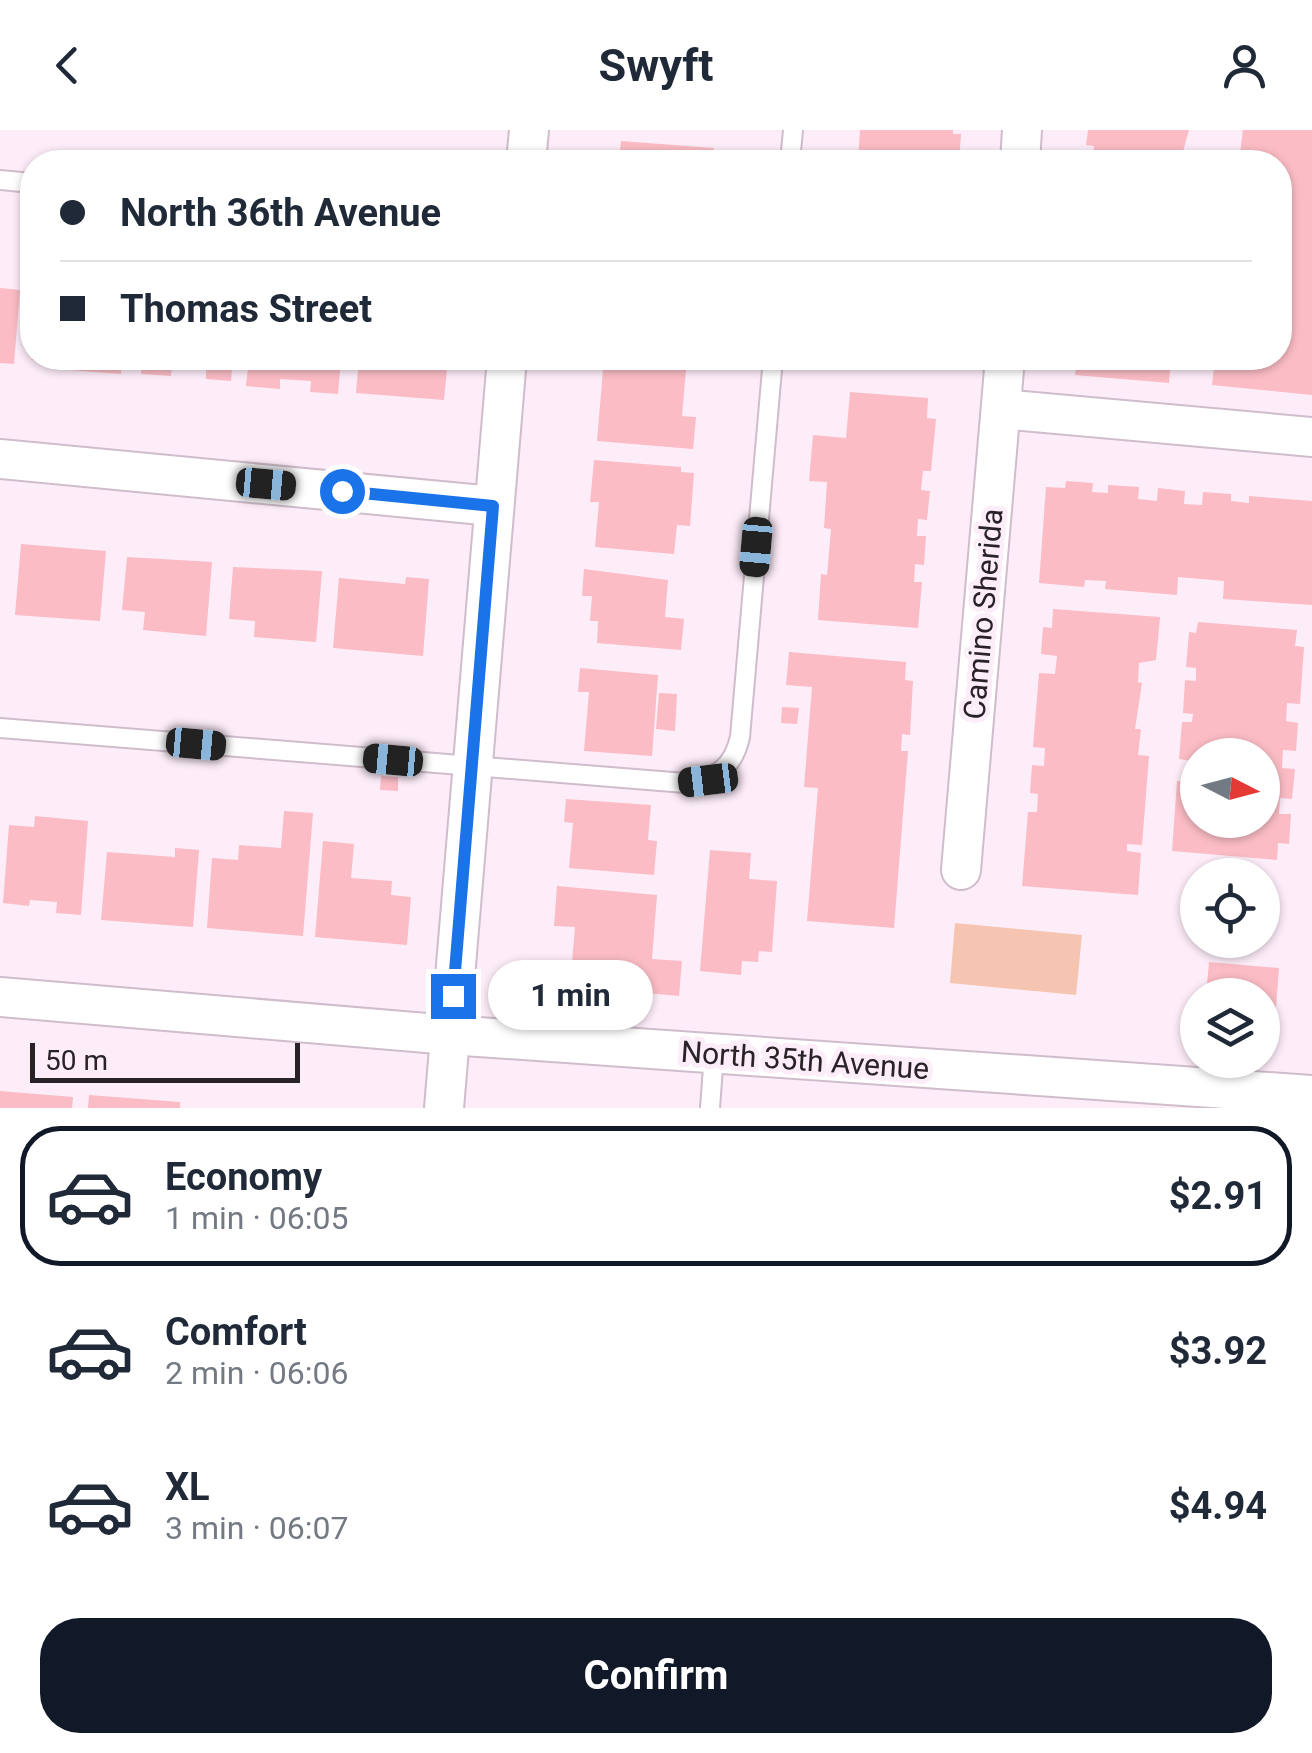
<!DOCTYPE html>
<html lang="en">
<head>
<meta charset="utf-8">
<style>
	body { margin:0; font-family:Roboto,sans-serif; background:#f6f6f7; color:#1f2937; height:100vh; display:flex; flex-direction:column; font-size:38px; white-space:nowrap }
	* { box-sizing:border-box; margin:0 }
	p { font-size:32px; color:#747a83 }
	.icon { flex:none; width:55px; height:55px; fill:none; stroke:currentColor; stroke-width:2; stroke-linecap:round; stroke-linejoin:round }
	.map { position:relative; height:978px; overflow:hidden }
	.details { display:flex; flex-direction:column; background:#fff; flex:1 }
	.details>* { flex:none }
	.top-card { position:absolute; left:20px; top:20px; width:1272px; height:220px; border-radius:40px; box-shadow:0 2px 8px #0004; display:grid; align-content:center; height:220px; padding:0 40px; background:#fff }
	.needle { width:65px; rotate:96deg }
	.fabs { position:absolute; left:1180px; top:608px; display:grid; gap:20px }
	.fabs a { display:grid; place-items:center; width:100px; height:100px; border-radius:50%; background:#fff; box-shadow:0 2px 8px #0004; font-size:50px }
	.scale { position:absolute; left:30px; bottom:25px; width:270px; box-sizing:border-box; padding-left:10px; border:5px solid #292227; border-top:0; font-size:28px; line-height:35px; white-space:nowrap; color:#292227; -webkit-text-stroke:8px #fdedf9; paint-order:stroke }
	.end { position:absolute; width:45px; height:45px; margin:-22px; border:12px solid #1a73e8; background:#fff; box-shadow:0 0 0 5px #fff }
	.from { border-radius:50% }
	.bubble { position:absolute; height:70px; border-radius:35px; background:#fff; box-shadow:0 2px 8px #0004; font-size:32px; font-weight:700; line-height:70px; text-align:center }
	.car { position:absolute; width:30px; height:60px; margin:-30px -15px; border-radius:12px; box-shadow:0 0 8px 2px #0007; background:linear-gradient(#222 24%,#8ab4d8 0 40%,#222 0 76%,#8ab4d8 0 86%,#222 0) }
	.top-card b { display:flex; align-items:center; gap:35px; height:95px; font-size:38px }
	.top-card b+b { border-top:2px solid #e0e1e3 }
	.top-card i { width:25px; height:25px; background:#1f2937 }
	ul { padding:18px 0 0; list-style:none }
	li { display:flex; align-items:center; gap:30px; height:140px; margin:0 20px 15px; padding:0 20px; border:5px solid transparent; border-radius:40px }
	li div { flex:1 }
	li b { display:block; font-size:38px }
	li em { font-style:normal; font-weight:700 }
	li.current { border-color:#111827 }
	li>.icon { width:90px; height:90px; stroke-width:1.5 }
	.primary-button { display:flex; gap:20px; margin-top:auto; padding:20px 40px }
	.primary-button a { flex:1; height:115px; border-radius:40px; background:#111827; color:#fff; font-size:40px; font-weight:700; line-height:115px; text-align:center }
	header { display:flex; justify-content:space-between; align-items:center; height:130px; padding:0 40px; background:#fff; font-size:45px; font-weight:700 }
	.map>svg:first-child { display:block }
	.park { fill:#f6c5b1 }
	.building { fill:#fbbcc5; fill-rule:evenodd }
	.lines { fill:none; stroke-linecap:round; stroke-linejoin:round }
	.lane-casing { stroke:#d0bdcb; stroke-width:22 }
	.street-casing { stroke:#d0bdcb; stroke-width:42 }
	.lane { stroke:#fff; stroke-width:18 }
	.street { stroke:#fff; stroke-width:38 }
	.route { stroke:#1a73e8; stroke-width:12 }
	.labels { text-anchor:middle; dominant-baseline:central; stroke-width:10; stroke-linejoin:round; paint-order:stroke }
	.street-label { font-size:30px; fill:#292227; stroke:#fdedf9 }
</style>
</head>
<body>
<header><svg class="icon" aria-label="back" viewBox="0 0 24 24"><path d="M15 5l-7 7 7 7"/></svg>Swyft<svg class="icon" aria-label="person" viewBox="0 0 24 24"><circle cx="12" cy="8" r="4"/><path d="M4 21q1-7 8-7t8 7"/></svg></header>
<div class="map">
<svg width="1312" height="978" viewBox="0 0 1312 978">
	<rect width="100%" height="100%" fill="#fdedf9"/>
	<polygon class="park" points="955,793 1082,805 1076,865 950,853"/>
	<g class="building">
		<polygon points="860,0 953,0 953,4 961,4 959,32 858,32"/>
		<polygon points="1088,0 1189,0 1180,32 1085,32 1085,26 1093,27 1094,16 1086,15"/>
		<polygon points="1243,0 1312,0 1312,265 1212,255 1215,228 1280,228 1280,32 1239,32"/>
		<polygon points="621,11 714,18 712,32 619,32"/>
		<polygon points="0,158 20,160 14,234 0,233"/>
		<polygon points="32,228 122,228 121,244 55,239 55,232 31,230"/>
		<polygon points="142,228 233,228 231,251 206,249 206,239 172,236 171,246 141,244"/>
		<polygon points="249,228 341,228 338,264 310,262 311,251 280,249 280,259 246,256"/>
		<polygon points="359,228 448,228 444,270 356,263"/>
		<polygon points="604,228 687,228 682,286 696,287 693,319 597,311"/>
		<polygon points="1077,228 1171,228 1169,253 1075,245"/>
		<polygon points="850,262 928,268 927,288 936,289 931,341 923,341 921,360 930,361 927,390 918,389 917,406 926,406 924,435 915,434 914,452 922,452 918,498 818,490 821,444 827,445 831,399 824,398 827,352 809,351 813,305 846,308"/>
		<polygon points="594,330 681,337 681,342 694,343 690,396 677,395 674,424 595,417 599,372 590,372"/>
		<polygon points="1066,351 1093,353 1092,362 1108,363 1108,355 1139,357 1138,369 1157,371 1158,358 1185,361 1184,374 1202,375 1203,362 1231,364 1231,371 1249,373 1249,366 1312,371 1312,475 1223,469 1224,451 1178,447 1177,465 1105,459 1106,451 1085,450 1084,457 1039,453 1046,357 1065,358"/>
		<polygon points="21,414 106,421 100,491 15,485"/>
		<polygon points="127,427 212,432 206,506 143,500 145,482 122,480"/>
		<polygon points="233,437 322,441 316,512 254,507 255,491 229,489"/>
		<polygon points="584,439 668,450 665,487 684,489 681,520 597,513 598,491 590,491 592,466 582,466"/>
		<polygon points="406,447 429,449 423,526 333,518 339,448 405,454"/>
		<polygon points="1053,479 1160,487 1156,530 1139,533 1138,552 1142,553 1135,599 1141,599 1138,625 1149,626 1142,715 1127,714 1127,721 1141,723 1138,765 1022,756 1028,682 1037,682 1038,664 1030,663 1032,635 1044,636 1045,618 1033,617 1039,543 1055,544 1057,526 1041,524 1043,497 1052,498"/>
		<path d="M 1198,492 L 1297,500 L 1295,516 L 1304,517 L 1300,574 L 1287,573 L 1286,591 L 1298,593 L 1296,621 L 1283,620 L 1282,638 L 1295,639 L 1292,669 L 1280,668 L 1279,684 L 1291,684 L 1289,714 L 1278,713 L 1277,730 L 1172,721 L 1177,651 L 1190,652 L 1192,631 L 1179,629 L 1182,592 L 1192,592 L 1193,584 L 1183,583 L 1185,550 L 1196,551 L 1196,538 L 1186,537 L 1189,502 L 1196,503 ZM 1198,625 L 1262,625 L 1262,690 L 1198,690 Z"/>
		<polygon points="789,522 906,532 905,550 913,551 910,605 902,604 901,621 908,621 894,798 807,791 818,658 804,657 812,557 786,555"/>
		<polygon points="580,538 658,545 652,626 584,621 589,562 578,562"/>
		<polygon points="659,563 677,564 675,601 656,599"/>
		<polygon points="782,577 799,578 797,594 781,593"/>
		<polygon points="381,646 398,647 398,661 380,660"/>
		<polygon points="566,669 651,675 648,710 657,711 654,745 569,738 573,693 564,692"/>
		<polygon points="284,681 313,683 303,806 207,798 212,728 238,730 239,715 281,718"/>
		<polygon points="35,686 88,691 81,785 56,783 57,772 30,770 29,776 3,773 9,695 34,697"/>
		<polygon points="323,711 354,714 351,748 392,751 391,765 411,767 407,815 315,807"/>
		<polygon points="175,718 199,720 193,797 101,790 107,722 175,727"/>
		<polygon points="710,720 751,723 749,749 777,751 772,822 759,821 758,832 742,831 741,845 700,841"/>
		<polygon points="557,756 657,765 652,829 682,831 679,866 570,856 575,797 554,796"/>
		<polygon points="1209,832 1279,838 1276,878 1262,877 1262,865 1206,865"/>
		<polygon points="0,961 73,967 72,978 0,978"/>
		<polygon points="89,965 180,972 180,978 88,978"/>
	</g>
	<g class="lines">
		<g class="lane-casing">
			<g id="lane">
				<polyline points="790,32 793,0"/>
				<polyline points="0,50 32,53"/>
				<path d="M 0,598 L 685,653 C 716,649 733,638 740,607 L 773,228"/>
				<polyline points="710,978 714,923"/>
			</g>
		</g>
		<g class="street-casing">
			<g id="street">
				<polyline points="526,32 529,0"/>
				<polyline points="1020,32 1022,0"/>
				<polyline points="1001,279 1312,307"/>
				<polyline points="0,329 493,376"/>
				<polyline points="961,740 1005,228"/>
				<polyline points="0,867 450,905 1312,965"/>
				<polyline points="444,978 507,228"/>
			</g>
		</g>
		<use href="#lane" class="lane"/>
		<use href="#street" class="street"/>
	</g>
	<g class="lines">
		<polyline class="route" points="342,361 493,376 453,866"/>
	</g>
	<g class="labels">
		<g class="street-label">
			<text transform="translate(983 484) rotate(-85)">Camino Sherida</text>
			<text transform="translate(805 930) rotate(4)">North 35th Avenue</text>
		</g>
	</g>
</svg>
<div class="fabs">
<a><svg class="needle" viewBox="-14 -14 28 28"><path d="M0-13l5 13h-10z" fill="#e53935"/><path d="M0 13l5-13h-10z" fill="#747a83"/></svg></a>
<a><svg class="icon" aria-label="locate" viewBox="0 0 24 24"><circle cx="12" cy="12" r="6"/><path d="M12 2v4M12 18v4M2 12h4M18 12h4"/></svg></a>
<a><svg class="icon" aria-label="layers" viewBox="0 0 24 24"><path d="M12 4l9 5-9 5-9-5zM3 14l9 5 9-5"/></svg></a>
</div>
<div class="scale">50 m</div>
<i class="end from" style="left:342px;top:361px"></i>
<i class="end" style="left:453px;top:866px"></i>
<div class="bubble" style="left:488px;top:830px;width:165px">1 min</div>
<i class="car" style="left:266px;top:354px;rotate:95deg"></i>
<i class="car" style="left:756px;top:417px;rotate:185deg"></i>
<i class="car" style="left:196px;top:614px;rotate:95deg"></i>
<i class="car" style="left:393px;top:630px;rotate:275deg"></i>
<i class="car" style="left:708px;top:650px;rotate:263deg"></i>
<div class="top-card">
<b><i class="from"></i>North 36th Avenue</b>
<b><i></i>Thomas Street</b>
</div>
</div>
<section class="details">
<ul>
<li class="current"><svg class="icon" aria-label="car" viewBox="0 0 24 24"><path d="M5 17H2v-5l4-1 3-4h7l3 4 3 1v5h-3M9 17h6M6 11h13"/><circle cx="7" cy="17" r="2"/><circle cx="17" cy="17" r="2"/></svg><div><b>Economy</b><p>1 min · 06:05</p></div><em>$2.91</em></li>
<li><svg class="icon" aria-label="car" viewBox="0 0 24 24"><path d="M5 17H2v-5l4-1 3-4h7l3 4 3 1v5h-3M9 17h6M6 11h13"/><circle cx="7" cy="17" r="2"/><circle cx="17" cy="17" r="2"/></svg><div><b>Comfort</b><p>2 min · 06:06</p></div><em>$3.92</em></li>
<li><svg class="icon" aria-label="car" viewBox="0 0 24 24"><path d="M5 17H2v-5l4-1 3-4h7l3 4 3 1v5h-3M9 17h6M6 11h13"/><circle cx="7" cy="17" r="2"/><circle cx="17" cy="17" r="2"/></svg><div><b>XL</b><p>3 min · 06:07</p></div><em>$4.94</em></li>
</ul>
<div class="primary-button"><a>Confirm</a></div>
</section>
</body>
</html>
